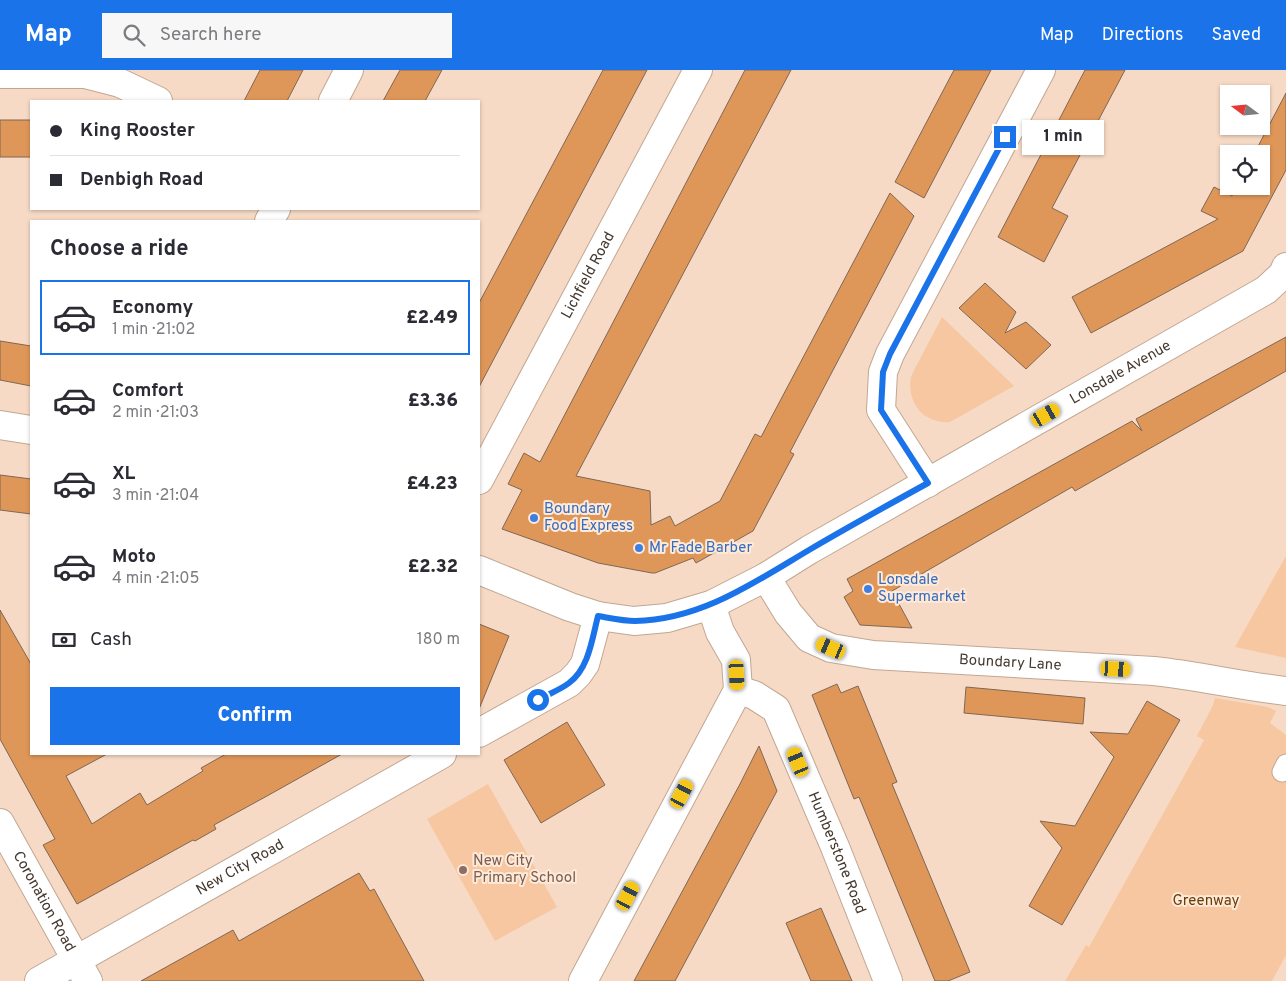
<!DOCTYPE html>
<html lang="en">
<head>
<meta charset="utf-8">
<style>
	body { margin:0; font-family:Overpass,sans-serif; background:#f7f7f7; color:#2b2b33; height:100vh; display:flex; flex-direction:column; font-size:19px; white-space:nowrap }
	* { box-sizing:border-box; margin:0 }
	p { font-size:16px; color:#7c7c81 }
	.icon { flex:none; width:28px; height:28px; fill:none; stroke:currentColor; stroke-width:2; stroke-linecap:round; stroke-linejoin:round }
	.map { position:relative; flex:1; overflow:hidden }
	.panel { position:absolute; left:30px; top:150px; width:450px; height:535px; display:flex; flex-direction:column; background:#fff; border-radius:0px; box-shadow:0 1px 4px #0004 }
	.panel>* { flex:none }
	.guide { position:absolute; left:30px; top:30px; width:450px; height:110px; border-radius:0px; box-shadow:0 1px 4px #0004; display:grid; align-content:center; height:110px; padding:0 20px; background:#fff }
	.needle { width:32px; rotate:286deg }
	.buttons { position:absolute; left:1220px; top:15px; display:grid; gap:10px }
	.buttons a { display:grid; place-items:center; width:50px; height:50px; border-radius:0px; background:#fff; box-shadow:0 1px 4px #0004; font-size:25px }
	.end { position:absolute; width:22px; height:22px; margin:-11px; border:6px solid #1a73e8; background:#fff; box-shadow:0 0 0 2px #fff }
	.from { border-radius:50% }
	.bubble { position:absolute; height:35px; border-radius:0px; background:#fff; box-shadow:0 1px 4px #0004; font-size:16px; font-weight:800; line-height:35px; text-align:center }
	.car { position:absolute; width:15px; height:30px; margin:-15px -8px; border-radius:6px; box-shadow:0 0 4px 1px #0007; background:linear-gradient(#f5c518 24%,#345 0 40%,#f5c518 0 76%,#345 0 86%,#f5c518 0) }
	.guide b { display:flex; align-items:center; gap:18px; height:48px; font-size:19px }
	.guide b+b { border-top:1px solid #e1e1e2 }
	.guide i { width:12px; height:12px; background:#2b2b33 }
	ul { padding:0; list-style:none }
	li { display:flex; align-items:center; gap:15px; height:75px; margin:0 10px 8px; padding:0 10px; border:2px solid transparent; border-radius:0px }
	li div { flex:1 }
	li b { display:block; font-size:19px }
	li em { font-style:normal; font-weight:800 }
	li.current { border-color:#1a73e8 }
	li>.icon { width:45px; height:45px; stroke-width:1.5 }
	h2 { padding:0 20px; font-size:22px; line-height:60px }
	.pay { display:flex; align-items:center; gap:12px; height:55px; padding:0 20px; font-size:19px }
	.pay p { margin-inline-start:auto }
	.button { display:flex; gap:10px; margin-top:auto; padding:10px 20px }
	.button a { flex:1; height:58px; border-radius:0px; background:#1a73e8; color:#fff; font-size:20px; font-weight:800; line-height:58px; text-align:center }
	header { display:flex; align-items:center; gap:30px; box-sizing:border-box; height:70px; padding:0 25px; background:#1a73e8; color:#fff }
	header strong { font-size:24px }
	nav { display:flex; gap:28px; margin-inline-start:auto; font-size:18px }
	.search { width:350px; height:45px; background:#f7f7f7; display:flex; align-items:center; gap:12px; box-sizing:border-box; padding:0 18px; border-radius:0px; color:#7c7c81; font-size:19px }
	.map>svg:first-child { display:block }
	.green { fill:#f7c7a1 }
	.building { fill:#df9759; stroke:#7f6754 }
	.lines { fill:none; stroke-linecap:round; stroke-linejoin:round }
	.lane-casing { stroke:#c1a793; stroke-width:21 }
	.street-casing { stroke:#c1a793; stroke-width:30 }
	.secondary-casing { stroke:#c1a793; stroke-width:30 }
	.lane { stroke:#fff; stroke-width:19 }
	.street { stroke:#fff; stroke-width:28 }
	.secondary { stroke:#fff; stroke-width:28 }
	.route { stroke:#1a73e8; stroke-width:6 }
	.shop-dot { fill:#3f7fe0; stroke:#ffe9d7; stroke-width:2 }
	.education-dot { fill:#8d6e63; stroke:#ffe9d7; stroke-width:2 }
	.labels { text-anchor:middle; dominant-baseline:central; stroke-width:4; stroke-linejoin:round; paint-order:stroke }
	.street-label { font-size:15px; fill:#443930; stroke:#ffe9d7 }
	.shop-label { font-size:15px; fill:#366cbe; stroke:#ffe9d7; text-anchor:start }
	.education-label { font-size:15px; fill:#785e54; stroke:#ffe9d7; text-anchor:start }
	.park-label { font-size:15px; fill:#693b09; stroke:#ffe9d7 }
</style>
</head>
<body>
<header>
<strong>Map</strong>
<div class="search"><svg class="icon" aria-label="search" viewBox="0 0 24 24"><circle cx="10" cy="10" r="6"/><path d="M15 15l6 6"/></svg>Search here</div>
<nav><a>Map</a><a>Directions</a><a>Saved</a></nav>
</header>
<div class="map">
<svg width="1286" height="911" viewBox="0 0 1286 911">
	<rect width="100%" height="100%" fill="#f6dac5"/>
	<g class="green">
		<path d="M 942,247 L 1014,316 L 950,352 C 942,353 931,350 924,345 C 913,337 908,320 911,307 C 913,301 917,295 920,289 C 927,275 935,261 942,247 Z"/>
		<polygon points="1286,486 1286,588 1235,577"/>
		<polygon points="1215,628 1268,637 1276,641 1270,653 1286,665 1286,885 1272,911 1065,911 1086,875 1089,877 1204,670 1197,666 1213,635"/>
		<polygon points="488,714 557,837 495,871 427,749"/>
	</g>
	<g class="building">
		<polygon points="260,0 303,0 287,31 244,31"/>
		<polygon points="400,0 442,0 425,31 383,31"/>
		<polygon points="603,0 647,0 479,317 479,233"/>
		<polygon points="745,0 791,0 576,406 650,421 651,455 670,446 675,456 720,431 755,364 761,367 890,123 914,146 790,382 794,384 753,461 696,493 693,488 655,503 652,503 598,493 502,459 522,420 508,414 524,383 540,392"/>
		<polygon points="954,0 991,0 924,128 895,112"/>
		<polygon points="1085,0 1125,0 1052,138 1068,146 1044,192 998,167"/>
		<polygon points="1286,23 1286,100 1243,181 1091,263 1072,227 1218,149 1201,141 1214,117 1232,126 1237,116 1261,116 1261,84 1254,84"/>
		<rect x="0" y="50" width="31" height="37"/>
		<polygon points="985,213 1016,242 1005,263 1026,252 1051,275 1026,299 959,238"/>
		<polygon points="1286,267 1286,301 1075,421 1072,417 892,521 912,558 860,555 844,527 853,521 847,509 1132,351 1142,361 1136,349"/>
		<polygon points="0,271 31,276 31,316 0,310"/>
		<polygon points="0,405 31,409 31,444 0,440"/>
		<polygon points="0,540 31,594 31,684 107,684 66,706 92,754 140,723 147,735 203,701 201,698 226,684 342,684 267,726 214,755 216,759 195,771 193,770 77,834 43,775 55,769 0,669"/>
		<polygon points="479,554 509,566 479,639"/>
		<polygon points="837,614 841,623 858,616 897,712 892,714 970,902 948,911 935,911 859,727 854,729 812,625"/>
		<polygon points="966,617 1085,628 1083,654 964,643"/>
		<polygon points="1147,631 1180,650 1062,855 1029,836 1062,778 1040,751 1075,756 1114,687 1090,662 1128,664"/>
		<polygon points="567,652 605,715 541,753 504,690"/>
		<polygon points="759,676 777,721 675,911 634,911 740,714"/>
		<polygon points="359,803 370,821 374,819 424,911 141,911 233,860 239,871"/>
		<polygon points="821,838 852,911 811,911 786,853"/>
	</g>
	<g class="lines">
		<g class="lane-casing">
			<polyline id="lane" points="1282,702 1286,694"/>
		</g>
		<g class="street-casing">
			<g id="street">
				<polyline points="0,4 85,4 120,13 158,31"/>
				<polyline points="333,31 349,0"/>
				<polyline points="269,151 276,139"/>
				<path id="s1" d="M 479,410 L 698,0"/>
				<polyline points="928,413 881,340 883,302 890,284 1041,0"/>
				<path id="s2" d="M 766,507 L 788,543 L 809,568 L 831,578 L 873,585 L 1154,601 C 1199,606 1242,616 1286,621"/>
				<path id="s3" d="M 738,620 L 754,625 L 776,639 L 835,777 L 888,911"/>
				<path id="s4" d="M 0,753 L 88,911"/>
				<polyline points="583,911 738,620 736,590 720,562 711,535"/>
			</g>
		</g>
		<g class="secondary-casing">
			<g id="secondary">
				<polyline points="0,355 31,360"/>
				<path id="s5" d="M 479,500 L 570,537 L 598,546 L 634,551 L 667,548 L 711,535 L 766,507 L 809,480 L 1266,220 L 1283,204 L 1286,197"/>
				<polyline points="479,663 569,613 578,604 585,594 598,546"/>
				<path id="s6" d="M 39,911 L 442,684"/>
			</g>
		</g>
		<use href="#lane" class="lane"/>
		<use href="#street" class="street"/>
		<use href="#secondary" class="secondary"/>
	</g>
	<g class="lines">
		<path class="route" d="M 538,630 C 548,624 560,620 569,613 C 589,598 592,569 598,546 C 610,548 623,551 635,551 C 701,550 755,512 809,480 C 848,457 888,435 928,413 L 881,340 L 883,302 L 890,284 L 1005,67"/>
	</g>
	<g class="shop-dot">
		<circle cx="534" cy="448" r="5"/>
		<circle cx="639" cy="478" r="5"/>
		<circle cx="868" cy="519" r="5"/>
	</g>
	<circle class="education-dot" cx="463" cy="800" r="5"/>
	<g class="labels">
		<g class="street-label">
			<text stroke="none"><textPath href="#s1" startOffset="232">Lichfield Road</textPath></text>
			<text stroke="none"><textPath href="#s5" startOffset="714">Lonsdale Avenue</textPath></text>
			<text stroke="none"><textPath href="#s2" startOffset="279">Boundary Lane</textPath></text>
			<text stroke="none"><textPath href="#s3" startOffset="199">Humberstone Road</textPath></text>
			<text stroke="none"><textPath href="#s6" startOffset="231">New City Road</textPath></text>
			<text stroke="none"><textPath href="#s4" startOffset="90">Coronation Road</textPath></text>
		</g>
		<g class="shop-label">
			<text x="544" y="439">Boundary<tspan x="544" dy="17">Food Express</tspan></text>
			<text x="649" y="478">Mr Fade Barber</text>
			<text x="878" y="510">Lonsdale<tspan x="878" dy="17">Supermarket</tspan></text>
		</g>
		<g class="education-label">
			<text x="473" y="791">New City<tspan x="473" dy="17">Primary School</tspan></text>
		</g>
		<g class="park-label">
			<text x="1206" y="831">Greenway</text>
		</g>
	</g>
</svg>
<div class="buttons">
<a><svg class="needle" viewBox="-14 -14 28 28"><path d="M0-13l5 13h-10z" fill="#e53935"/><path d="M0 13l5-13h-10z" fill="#7c7c81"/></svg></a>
<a><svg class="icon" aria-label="locate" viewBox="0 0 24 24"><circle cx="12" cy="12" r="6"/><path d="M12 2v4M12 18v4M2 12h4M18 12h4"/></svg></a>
</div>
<i class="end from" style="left:538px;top:630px"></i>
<i class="end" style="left:1005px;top:67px"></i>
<div class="bubble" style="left:1022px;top:50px;width:82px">1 min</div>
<i class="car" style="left:1046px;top:345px;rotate:60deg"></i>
<i class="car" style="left:831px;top:578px;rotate:293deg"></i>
<i class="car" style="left:1116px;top:599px;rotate:93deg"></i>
<i class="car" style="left:737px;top:605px;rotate:177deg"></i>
<i class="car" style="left:798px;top:692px;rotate:337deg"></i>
<i class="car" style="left:682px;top:724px;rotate:28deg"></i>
<i class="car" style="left:628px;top:826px;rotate:28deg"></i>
<div class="guide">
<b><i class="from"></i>King Rooster</b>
<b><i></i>Denbigh Road</b>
</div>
<section class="panel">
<h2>Choose a ride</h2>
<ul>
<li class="current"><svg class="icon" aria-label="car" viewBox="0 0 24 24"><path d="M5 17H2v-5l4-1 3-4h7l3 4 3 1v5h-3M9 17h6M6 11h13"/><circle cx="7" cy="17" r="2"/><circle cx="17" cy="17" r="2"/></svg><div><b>Economy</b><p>1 min · 21:02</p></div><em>£2.49</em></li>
<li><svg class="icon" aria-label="car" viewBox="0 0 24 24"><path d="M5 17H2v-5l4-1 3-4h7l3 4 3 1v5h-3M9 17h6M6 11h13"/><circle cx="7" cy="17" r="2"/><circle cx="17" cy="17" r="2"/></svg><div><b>Comfort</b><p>2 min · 21:03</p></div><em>£3.36</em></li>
<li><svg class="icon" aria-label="car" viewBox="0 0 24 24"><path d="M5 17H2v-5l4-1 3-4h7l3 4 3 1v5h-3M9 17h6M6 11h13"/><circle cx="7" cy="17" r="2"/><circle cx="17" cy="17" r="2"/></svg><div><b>XL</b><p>3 min · 21:04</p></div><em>£4.23</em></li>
<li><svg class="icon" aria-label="car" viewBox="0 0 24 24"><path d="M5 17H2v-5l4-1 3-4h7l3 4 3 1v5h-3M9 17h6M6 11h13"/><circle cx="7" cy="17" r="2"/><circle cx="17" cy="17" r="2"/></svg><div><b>Moto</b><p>4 min · 21:05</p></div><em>£2.32</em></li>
</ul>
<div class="pay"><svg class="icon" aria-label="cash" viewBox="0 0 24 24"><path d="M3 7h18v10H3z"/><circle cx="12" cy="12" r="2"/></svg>Cash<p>180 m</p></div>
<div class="button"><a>Confirm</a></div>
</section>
</div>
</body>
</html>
